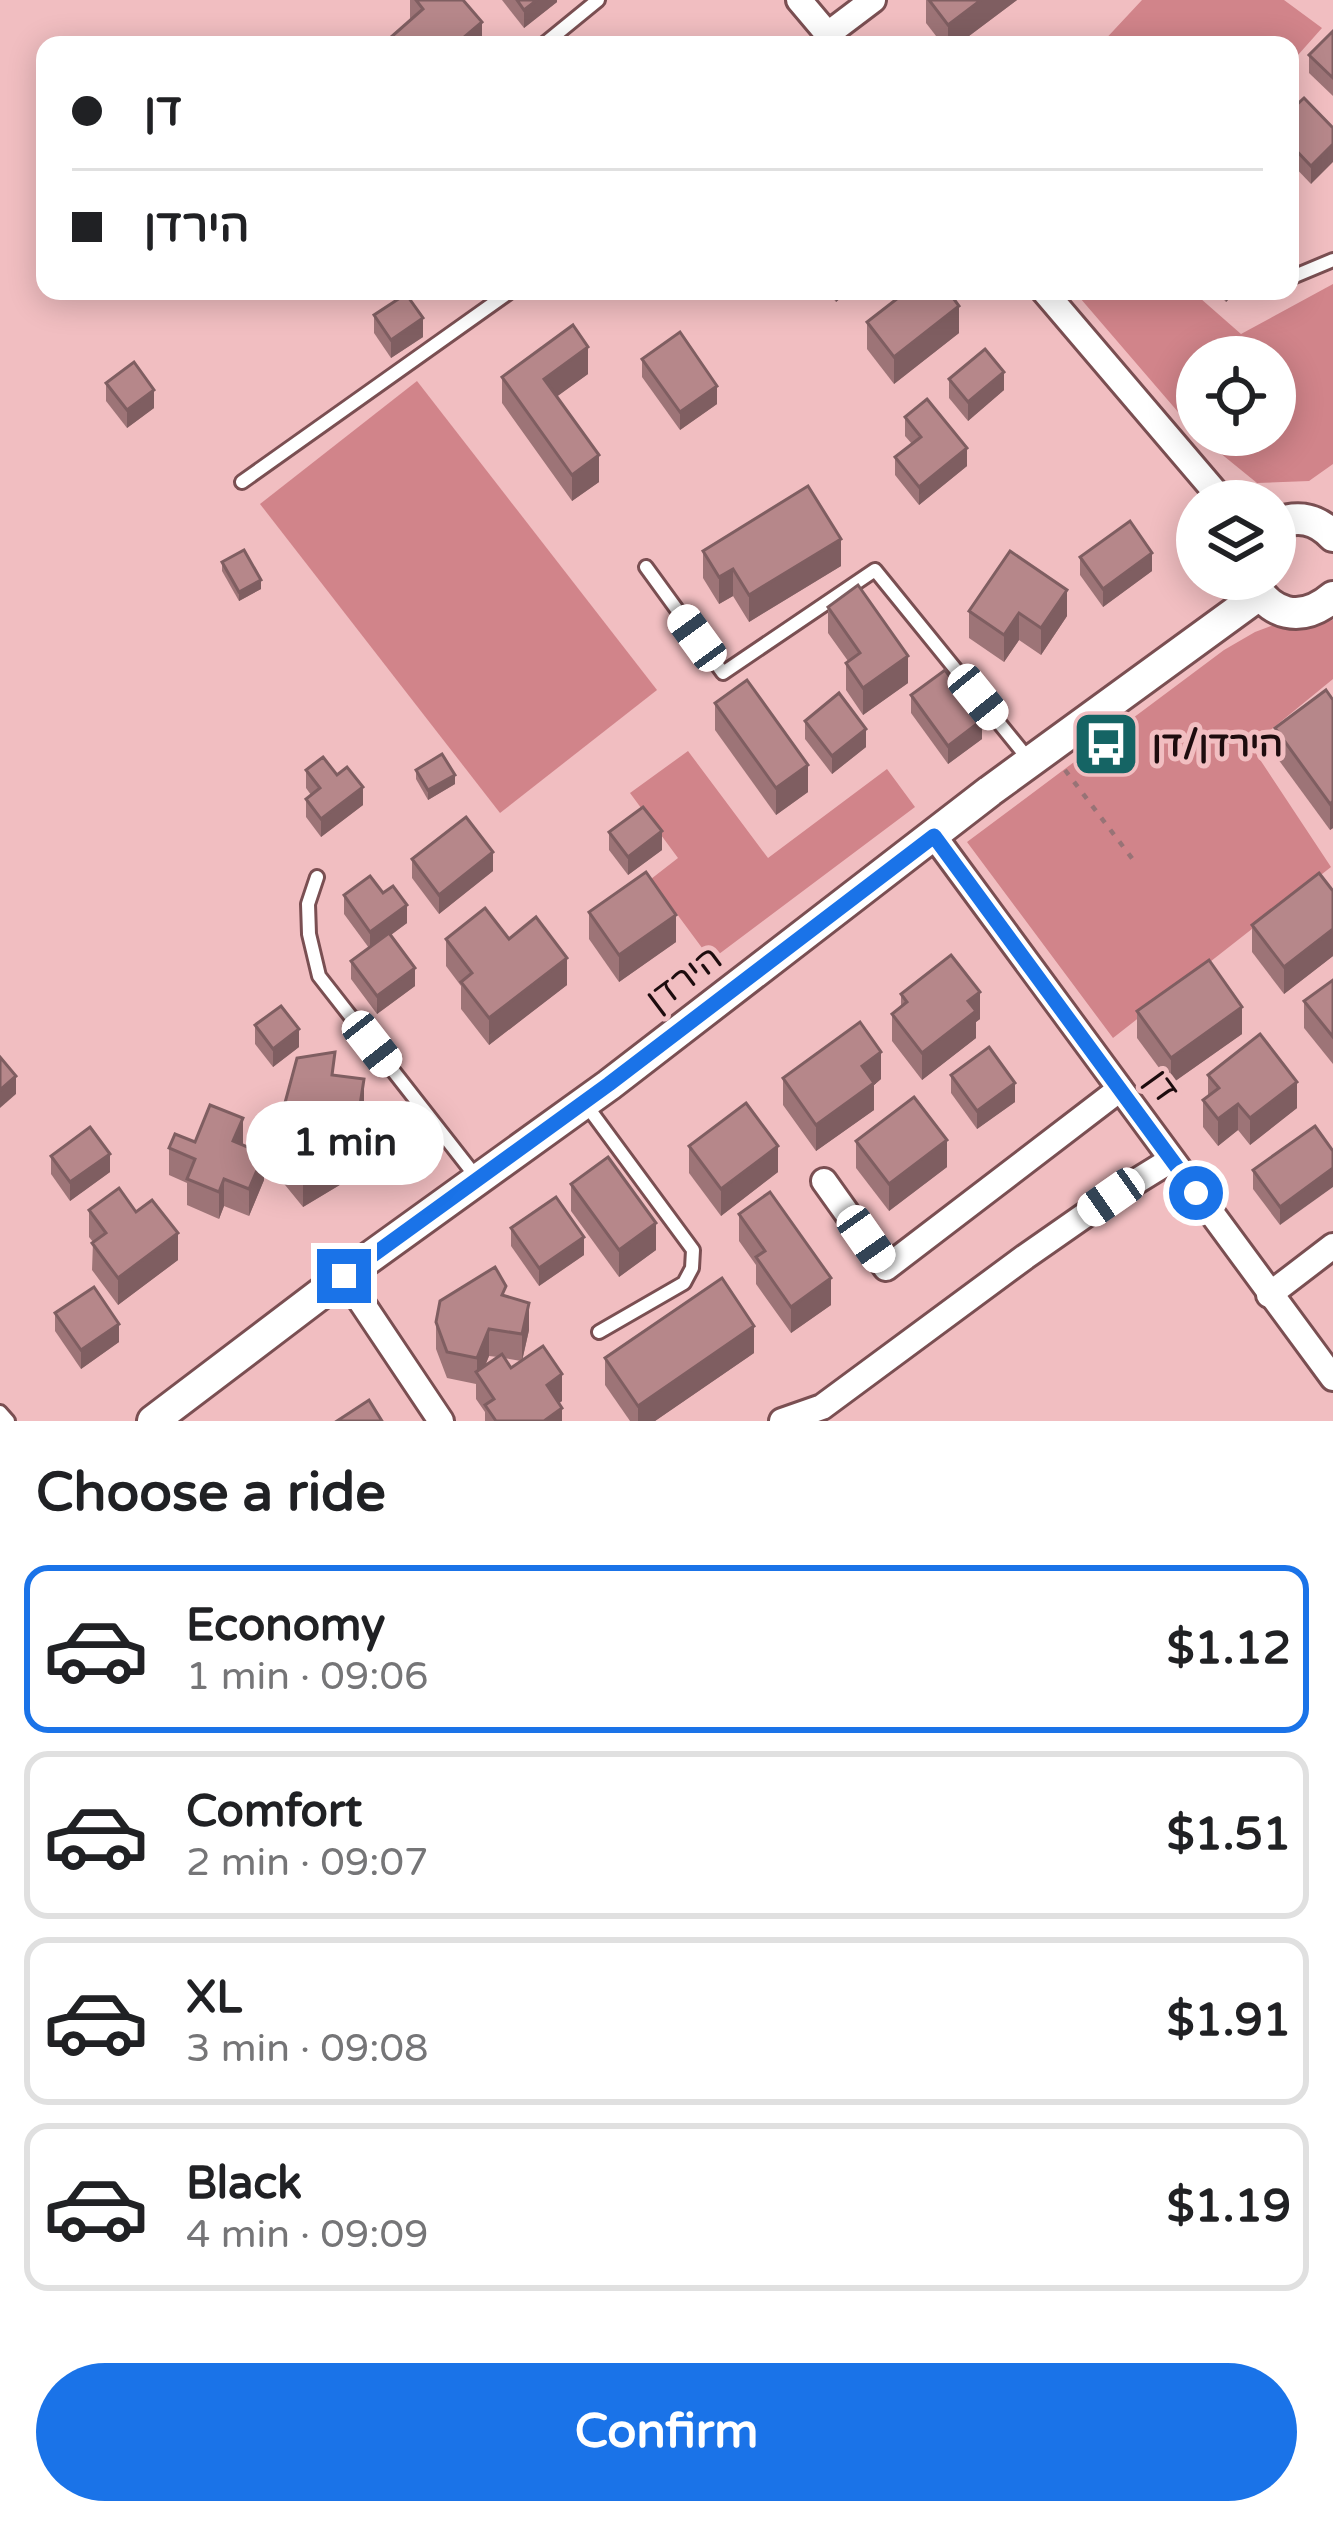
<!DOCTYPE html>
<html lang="en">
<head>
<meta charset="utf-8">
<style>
	body { margin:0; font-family:"Varela Round","Noto Sans Hebrew",sans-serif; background:#f2f2f2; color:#202124; height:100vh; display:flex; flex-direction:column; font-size:45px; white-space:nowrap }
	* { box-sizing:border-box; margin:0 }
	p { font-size:39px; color:#757577 }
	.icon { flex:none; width:66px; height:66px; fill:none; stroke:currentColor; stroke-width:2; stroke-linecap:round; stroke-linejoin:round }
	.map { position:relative; height:1421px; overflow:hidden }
	.side { display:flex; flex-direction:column; background:#fff; flex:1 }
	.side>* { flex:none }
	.top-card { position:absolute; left:36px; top:36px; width:1263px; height:264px; border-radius:24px; box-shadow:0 6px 30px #0003; display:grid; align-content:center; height:264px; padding:0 36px; background:#fff }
	.fabs { position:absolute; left:1176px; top:336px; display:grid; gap:24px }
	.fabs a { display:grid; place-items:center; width:120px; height:120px; border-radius:50%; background:#fff; box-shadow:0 6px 30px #0003; font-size:60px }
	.end { position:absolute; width:54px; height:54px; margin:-27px; border:15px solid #1a73e8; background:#fff; box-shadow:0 0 0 6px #fff }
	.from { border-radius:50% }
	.bubble { position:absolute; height:84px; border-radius:42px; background:#fff; box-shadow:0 6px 30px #0003; font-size:39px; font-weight:800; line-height:84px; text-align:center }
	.car { position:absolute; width:36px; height:72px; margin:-36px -18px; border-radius:15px; box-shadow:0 0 9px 3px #0007; background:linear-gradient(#fff 24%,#345 0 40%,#fff 0 76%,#345 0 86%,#fff 0) }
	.top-card b { display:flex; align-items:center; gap:42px; height:114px; font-size:45px }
	.top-card b+b { border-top:3px solid #e0e0e0 }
	.top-card i { width:30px; height:30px; background:#202124 }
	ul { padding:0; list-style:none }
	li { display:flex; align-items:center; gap:36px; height:168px; margin:0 24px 18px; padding:0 12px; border:6px solid #e0e0e0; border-radius:24px }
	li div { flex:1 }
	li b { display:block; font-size:45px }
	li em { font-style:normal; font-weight:800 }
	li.selected { border-color:#1a73e8 }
	li>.icon { width:108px; height:108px; stroke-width:1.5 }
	h2 { padding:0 36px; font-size:54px; line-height:144px }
	.action { display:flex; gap:24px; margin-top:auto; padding:24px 36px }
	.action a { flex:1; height:138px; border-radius:72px; background:#1a73e8; color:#fff; font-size:48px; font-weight:800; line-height:138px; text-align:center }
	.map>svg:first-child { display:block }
	.green { fill:#d1848a }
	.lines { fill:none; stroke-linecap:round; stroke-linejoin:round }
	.service-casing { stroke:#7a4f52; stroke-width:18 }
	.minor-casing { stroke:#7a4f52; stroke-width:30 }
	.tertiary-casing { stroke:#7a4f52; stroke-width:36 }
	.path { stroke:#987376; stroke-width:4.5; stroke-dasharray:6 9; stroke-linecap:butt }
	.service { stroke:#fff; stroke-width:12 }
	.minor { stroke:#fff; stroke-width:24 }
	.tertiary { stroke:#fff; stroke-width:30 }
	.wall { fill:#9d7477; fill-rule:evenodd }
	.shaded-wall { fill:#7f5e61 }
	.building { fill:#b6878a; stroke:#7f5e61; stroke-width:3 }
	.route { stroke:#1a73e8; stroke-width:15 }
	.labels { text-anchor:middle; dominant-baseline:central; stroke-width:10; stroke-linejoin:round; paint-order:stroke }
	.poi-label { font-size:36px; font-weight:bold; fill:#1d0c0e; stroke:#f1bec1; text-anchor:start }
	.street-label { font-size:36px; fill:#1d0c0e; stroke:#f1bec1 }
</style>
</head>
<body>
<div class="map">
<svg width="1333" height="1421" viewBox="0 0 1333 1421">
	<rect width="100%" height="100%" fill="#f1bec1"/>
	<g class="green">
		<polygon points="1142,0 1284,0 1322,28 1290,64 1290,45 1100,45"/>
		<polygon points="1333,284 1333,464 1309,481 1257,483 1198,435 1275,435 1275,357 1197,357 1197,434 1074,291 1192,291 1241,334"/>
		<polygon points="417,381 657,690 500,813 260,504"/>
		<polygon points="1333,620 1333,679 1251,746 1331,867 1113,1038 967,842 1224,650 1255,632 1271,626 1298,626"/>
		<polygon points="688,751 768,858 887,769 915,807 711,960 651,879 678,858 630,793"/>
	</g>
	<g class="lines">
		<g class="service-casing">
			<g id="service">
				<polyline points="543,45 598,0"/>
				<polyline points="1290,278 1333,260"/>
				<polyline points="242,482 511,291"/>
				<polyline points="646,567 723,673 875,570 1030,761"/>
				<polyline points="317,877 308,904 309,934 319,976 477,1178"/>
				<polyline points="584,1102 693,1250 692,1268 684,1283 599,1332"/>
				<polyline points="0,1412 8,1421"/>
			</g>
		</g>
		<g class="minor-casing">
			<g id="minor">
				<polyline points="799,0 837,45"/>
				<polyline points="828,34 873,0"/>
				<polyline points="1044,291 1223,501"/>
				<polyline points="934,836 1333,1378"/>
				<polyline points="824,1181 886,1268 1120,1089"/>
				<polyline points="344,1276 441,1421"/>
				<polyline points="1269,1295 1333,1246"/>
				<polyline points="782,1421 822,1407 1025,1257 1111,1197 1171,1160"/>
			</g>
		</g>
		<g class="tertiary-casing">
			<g id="tertiary">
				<path d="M 1275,524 C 1298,515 1316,518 1333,536"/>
				<path d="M 1251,579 C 1269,616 1301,624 1333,597"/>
				<polyline points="153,1421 344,1276 609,1085 990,791 1259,595"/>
			</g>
		</g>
		<polyline class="path" points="1065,770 1134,861"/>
		<use href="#service" class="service"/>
		<use href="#minor" class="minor"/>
		<use href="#tertiary" class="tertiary"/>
	</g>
	<g class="wall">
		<polygon points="410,0 463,0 482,45 410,20"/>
		<polygon points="502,0 557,0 557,2 524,28"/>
		<polygon points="926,0 1017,0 957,45 943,45 926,23"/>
		<polygon points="1333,31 1333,96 1309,73 1309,55"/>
		<polygon points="1290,111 1333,128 1311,184 1290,162"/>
		<polygon points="827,291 849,291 836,302"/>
		<polygon points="1216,291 1237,291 1226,302"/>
		<polygon points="374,315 423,337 391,358 374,333"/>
		<polygon points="867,322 959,333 894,384 867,349"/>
		<polygon points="642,359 717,404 680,430 642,377"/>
		<polygon points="588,374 557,396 599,482 572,501 502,403 502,377"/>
		<polygon points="949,379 1004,390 968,421 949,398"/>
		<polygon points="106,383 154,408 127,428 106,401"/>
		<polygon points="905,417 967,466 919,505 895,475 895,457 912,444 905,436"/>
		<polygon points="703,551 841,566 749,622 733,596 719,604 703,578"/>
		<polygon points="1080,557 1152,571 1103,607 1080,575"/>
		<polygon points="222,562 261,589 239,601 222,571"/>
		<polygon points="828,607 908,683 863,715 846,690 846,663 848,661 828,633"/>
		<polygon points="969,611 1067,616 1041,655 1019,640 1004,662 969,638"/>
		<polygon points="911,695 982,739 948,764 911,713"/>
		<polygon points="1333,700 1333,828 1330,830 1275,755 1275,728"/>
		<polygon points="715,703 808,792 776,815 715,730"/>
		<polygon points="805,721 866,747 832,774 805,739"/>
		<polygon points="306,770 363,805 321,837 306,817 306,799 311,795 306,788"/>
		<polygon points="416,770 455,784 428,800 416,779"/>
		<polygon points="609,832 662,850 628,875 609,850"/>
		<polygon points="412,859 493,871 439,914 412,878"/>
		<polygon points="1333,891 1333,956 1284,994 1252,952 1252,925"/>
		<polygon points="344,895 407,923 391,935 415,986 377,1014 351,979 351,961 369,948 344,914"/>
		<polygon points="589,912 676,942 619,982 589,939"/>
		<polygon points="446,939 509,939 567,985 489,1045 461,1009 461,986 446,966"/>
		<polygon points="1333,980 1333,1064 1304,1028 1304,1001"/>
		<polygon points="901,994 980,1019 976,1022 976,1038 922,1080 892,1041 892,1014 901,1007"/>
		<polygon points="1137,1011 1242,1034 1171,1084 1137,1038"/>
		<polygon points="255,1025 299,1047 273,1067 255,1044"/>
		<polygon points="335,1075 364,1106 356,1158 343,1157 343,1183 303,1207 281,1180 281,1153 287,1148 282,1141 282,1114"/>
		<polygon points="951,1075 1015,1102 977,1129 951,1093"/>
		<polygon points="1208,1075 1297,1108 1250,1145 1238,1130 1218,1146 1203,1127 1203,1100 1208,1096"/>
		<polygon points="783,1078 881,1079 874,1085 874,1110 816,1151 783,1105"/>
		<polygon points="1315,1126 1280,1225 1253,1189 1253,1170"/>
		<polygon points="856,1141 947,1167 889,1211 856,1168"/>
		<polygon points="195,1142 243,1145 264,1180 249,1216 224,1206 219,1219 187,1205 187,1183 169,1175 169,1148"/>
		<polygon points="689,1146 778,1172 721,1216 689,1173"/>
		<polygon points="51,1156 110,1172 70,1201 51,1174"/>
		<polygon points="571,1184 656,1250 619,1277 571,1211"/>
		<polygon points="89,1210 136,1212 178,1260 118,1305 92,1270 93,1242 89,1237"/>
		<polygon points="739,1214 831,1305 791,1333 756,1284 756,1265 739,1241"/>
		<polygon points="511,1228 584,1255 539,1286 511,1246"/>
		<path d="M 506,1296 L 529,1330 L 522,1361 L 562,1401 L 559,1403 L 562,1421 L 485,1421 L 485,1412 L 476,1399 L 476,1384 L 447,1378 L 436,1349 L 436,1322 ZM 489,1356 L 498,1357 L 485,1366 ZM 504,1358 L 521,1361 L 511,1368 Z"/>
		<polygon points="55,1313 119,1342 81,1369 55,1331"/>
		<polygon points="754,1353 655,1421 630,1421 605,1385 605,1358"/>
	</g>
	<g class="shaded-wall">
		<polygon points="537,0 557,0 557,2 524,28 524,10"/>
		<polygon points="981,0 1017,0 957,45 948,45 948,25"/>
		<polygon points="482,22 482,45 455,45"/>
		<polygon points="1333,144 1333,162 1311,184 1311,166"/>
		<polygon points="836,291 849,291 836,302"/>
		<polygon points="1226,291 1237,291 1226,302"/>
		<polygon points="959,306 959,333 894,384 894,357"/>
		<polygon points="423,318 423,337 391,358 391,340"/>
		<polygon points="588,347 588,374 544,406 544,379"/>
		<polygon points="1004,372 1004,390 968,421 968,402"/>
		<polygon points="717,386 717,404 680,430 680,412"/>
		<polygon points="154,390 154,408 127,428 127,410"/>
		<polygon points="967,448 967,466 919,505 919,487"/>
		<polygon points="599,455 599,482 572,501 572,475"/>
		<polygon points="841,539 841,566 749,622 749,595"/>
		<polygon points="1152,553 1152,571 1103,607 1103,589"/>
		<polygon points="733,569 733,596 719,604 719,577"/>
		<polygon points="261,580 261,589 239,601 239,592"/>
		<polygon points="1067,590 1067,616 1041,655 1041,628"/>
		<polygon points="1019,613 1019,640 1004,662 1004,635"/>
		<polygon points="908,656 908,683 863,715 863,688"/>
		<polygon points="982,720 982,739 948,764 948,746"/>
		<polygon points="866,729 866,747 832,774 832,756"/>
		<polygon points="808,765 808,792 776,815 776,788"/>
		<polygon points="455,775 455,784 428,800 428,790"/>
		<polygon points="363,787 363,805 321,837 321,819"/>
		<polygon points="1333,801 1333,828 1330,830 1330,804"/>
		<polygon points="662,831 662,850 628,875 628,857"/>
		<polygon points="493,852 493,871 439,914 439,895"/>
		<polygon points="407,905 407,923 370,950 370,932"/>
		<polygon points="676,915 676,942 619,982 619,955"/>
		<polygon points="1333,929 1333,956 1284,994 1284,967"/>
		<polygon points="567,958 567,985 489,1045 489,1018"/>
		<polygon points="415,968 415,986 377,1014 377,996"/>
		<polygon points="980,992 980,1019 976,1022 976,1038 922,1080 922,1053 968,1001"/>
		<polygon points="1242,1007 1242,1034 1171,1084 1171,1058"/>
		<polygon points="299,1029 299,1047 273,1067 273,1049"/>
		<polygon points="881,1052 881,1079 874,1085 874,1110 816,1151 816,1125 862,1066"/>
		<polygon points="16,1076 16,1094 0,1108 0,1090"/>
		<polygon points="364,1079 364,1106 356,1158 356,1131"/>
		<polygon points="1297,1082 1297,1108 1250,1145 1250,1118"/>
		<polygon points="1015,1083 1015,1102 977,1129 977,1111"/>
		<polygon points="1238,1104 1238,1130 1218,1146 1218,1119"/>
		<polygon points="243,1118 243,1145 233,1141"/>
		<polygon points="947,1140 947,1167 889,1211 889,1184"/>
		<polygon points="778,1146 778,1172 721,1216 721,1189"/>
		<polygon points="110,1154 110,1172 70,1201 70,1182"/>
		<polygon points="264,1154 264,1180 249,1216 249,1189"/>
		<polygon points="343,1157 343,1183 303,1207 303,1180"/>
		<polygon points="1333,1168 1333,1187 1280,1225 1280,1207"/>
		<polygon points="224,1179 224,1206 219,1219 219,1192"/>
		<polygon points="656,1223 656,1250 619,1277 619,1250"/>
		<polygon points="178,1233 178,1260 118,1305 118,1278"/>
		<polygon points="584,1237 584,1255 539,1286 539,1268"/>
		<polygon points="831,1278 831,1305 791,1333 791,1307"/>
		<polygon points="529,1303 529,1330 522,1361 522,1334"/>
		<polygon points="119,1324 119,1342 81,1369 81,1350"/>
		<polygon points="754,1326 754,1353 655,1421 638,1421 638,1406"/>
		<polygon points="489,1329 489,1356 480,1378 477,1374 477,1358"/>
		<polygon points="562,1374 562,1401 547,1412 547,1385"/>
		<polygon points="562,1408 562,1421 544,1421"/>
	</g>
	<g class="building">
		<polygon points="416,0 463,0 482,22 455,45 382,45 423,9"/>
		<polygon points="517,0 537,0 524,10"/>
		<polygon points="929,0 981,0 948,25"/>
		<polygon points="1333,31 1333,78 1309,55"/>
		<polygon points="1304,98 1333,128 1333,144 1311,166 1290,144 1290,111"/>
		<polygon points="907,291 948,291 959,306 894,357 867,322"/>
		<polygon points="406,294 423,318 391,340 374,315"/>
		<polygon points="573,325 588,347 544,379 599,455 572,475 502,377"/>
		<polygon points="680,332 717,386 680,412 642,359"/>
		<polygon points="985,349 1004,372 968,402 949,379"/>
		<polygon points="134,362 154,390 127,410 106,383"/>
		<polygon points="927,399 967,448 919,487 895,457 921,437 905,417"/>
		<polygon points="808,486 841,539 749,595 733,569 719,577 703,551"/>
		<polygon points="1130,521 1152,553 1103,589 1080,557"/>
		<polygon points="244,550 261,580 239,592 222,562"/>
		<polygon points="1010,551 1067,590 1041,628 1019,613 1004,635 969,611"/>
		<polygon points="858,585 908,656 863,688 846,663 860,653 828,607"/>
		<polygon points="945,670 982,720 948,746 911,695"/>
		<polygon points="747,680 808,765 776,788 715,703"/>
		<polygon points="1326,690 1333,700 1333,801 1330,804 1275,728"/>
		<polygon points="839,693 866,729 832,756 805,721"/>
		<polygon points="442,754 455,775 428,790 416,770"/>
		<polygon points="323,757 337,775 347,767 363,787 321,819 306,799 320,788 306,770"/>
		<polygon points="643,807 662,831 628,857 609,832"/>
		<polygon points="466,817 493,852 439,895 412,859"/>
		<polygon points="646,872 676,915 619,955 589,912"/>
		<polygon points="1319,873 1333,891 1333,929 1284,967 1252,925"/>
		<polygon points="370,876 383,893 393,886 407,905 370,932 344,895"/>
		<polygon points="485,908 509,939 536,917 567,958 489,1018 461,982 472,973 446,939"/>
		<polygon points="389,933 415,968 377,996 351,961"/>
		<polygon points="951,955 980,992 968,1001 976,1011 922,1053 892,1014 907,1002 901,994"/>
		<polygon points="1209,960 1242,1007 1171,1058 1137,1011"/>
		<polygon points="1333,980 1333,1037 1304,1001"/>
		<polygon points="281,1006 299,1029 273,1049 255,1025"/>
		<polygon points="860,1022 881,1052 862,1066 874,1083 816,1125 783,1078"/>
		<polygon points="1260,1034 1297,1082 1250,1118 1238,1104 1218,1119 1203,1100 1219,1088 1208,1075"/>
		<polygon points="989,1047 1015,1083 977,1111 951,1075"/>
		<polygon points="335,1052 332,1075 364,1079 356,1131 331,1128 343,1157 303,1180 281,1153 300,1136 282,1114 297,1058"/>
		<polygon points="0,1057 16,1076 0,1090"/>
		<polygon points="914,1097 947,1140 889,1184 856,1141"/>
		<polygon points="746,1103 778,1146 721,1189 689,1146"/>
		<polygon points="210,1105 243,1118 233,1141 264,1154 249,1189 224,1179 219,1192 187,1179 195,1159 169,1148 175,1134 195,1142"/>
		<polygon points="1315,1126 1333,1151 1333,1168 1280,1207 1253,1170"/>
		<polygon points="90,1127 110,1154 70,1182 51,1156"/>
		<polygon points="608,1157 656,1223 619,1250 571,1184"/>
		<polygon points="119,1188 136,1212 152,1200 178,1233 118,1278 92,1243 106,1233 89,1210"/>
		<polygon points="770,1192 831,1278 791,1307 756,1257 765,1251 739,1214"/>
		<polygon points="556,1197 584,1237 539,1268 511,1228"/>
		<polygon points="495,1267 506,1286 502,1295 529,1303 522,1334 489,1329 477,1358 447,1352 436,1322 440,1301"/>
		<polygon points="722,1278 754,1326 638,1406 605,1358"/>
		<polygon points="94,1287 119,1324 81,1350 55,1313"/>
		<polygon points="543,1346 562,1374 547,1385 562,1408 544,1421 496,1421 485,1405 494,1399 476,1372 502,1354 511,1368"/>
		<polygon points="369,1400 382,1421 337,1421"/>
	</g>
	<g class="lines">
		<polyline class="route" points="344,1276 609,1084 934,836 1196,1193"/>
	</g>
	<defs>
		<g id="bus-square" transform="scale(3.45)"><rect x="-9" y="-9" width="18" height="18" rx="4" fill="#156464" stroke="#f1bec1"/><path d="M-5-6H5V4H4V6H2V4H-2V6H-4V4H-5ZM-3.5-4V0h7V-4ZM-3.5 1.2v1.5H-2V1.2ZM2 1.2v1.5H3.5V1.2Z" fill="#fff"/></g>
	</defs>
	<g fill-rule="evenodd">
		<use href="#bus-square" x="1106" y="744"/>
	</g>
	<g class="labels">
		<g class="poi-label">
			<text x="1152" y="744">הירדן/דן</text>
		</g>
		<g class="street-label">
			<text transform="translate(684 979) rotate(-37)">הירדן</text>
			<text transform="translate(1162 1086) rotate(54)">דן</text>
		</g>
	</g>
</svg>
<div class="fabs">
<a><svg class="icon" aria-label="locate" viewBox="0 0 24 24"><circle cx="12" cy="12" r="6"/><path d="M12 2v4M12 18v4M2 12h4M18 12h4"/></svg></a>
<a><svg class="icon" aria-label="layers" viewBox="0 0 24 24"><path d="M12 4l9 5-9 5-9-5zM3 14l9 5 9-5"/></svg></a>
</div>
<i class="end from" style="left:1196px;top:1193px"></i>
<i class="end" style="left:344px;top:1276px"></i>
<div class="bubble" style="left:246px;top:1101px;width:198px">1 min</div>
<i class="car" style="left:697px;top:638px;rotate:324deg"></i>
<i class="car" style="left:978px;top:697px;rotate:141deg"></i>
<i class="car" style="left:372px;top:1044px;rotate:142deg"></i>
<i class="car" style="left:1111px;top:1197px;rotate:235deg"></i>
<i class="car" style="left:866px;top:1239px;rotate:145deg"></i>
<div class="top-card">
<b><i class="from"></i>דן</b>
<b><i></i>הירדן</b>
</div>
</div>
<section class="side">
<h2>Choose a ride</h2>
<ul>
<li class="selected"><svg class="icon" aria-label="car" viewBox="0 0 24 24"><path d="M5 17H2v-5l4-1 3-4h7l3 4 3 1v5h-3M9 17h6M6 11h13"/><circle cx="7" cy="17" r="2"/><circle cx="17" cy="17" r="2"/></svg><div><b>Economy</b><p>1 min · 09:06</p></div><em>$1.12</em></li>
<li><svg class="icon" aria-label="car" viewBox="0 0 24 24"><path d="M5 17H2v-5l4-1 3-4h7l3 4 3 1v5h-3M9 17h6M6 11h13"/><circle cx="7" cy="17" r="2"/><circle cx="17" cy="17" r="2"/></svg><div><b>Comfort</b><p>2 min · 09:07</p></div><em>$1.51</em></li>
<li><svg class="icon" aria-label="car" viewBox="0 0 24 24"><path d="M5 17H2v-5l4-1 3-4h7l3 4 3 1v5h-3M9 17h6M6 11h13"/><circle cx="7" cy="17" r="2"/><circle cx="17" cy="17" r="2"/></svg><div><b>XL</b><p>3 min · 09:08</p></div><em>$1.91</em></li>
<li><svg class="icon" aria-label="car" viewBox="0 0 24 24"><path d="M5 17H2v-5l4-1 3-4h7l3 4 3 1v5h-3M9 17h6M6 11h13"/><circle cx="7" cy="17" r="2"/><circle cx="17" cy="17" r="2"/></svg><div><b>Black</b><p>4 min · 09:09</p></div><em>$1.19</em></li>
</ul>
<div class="action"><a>Confirm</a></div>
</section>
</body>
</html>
